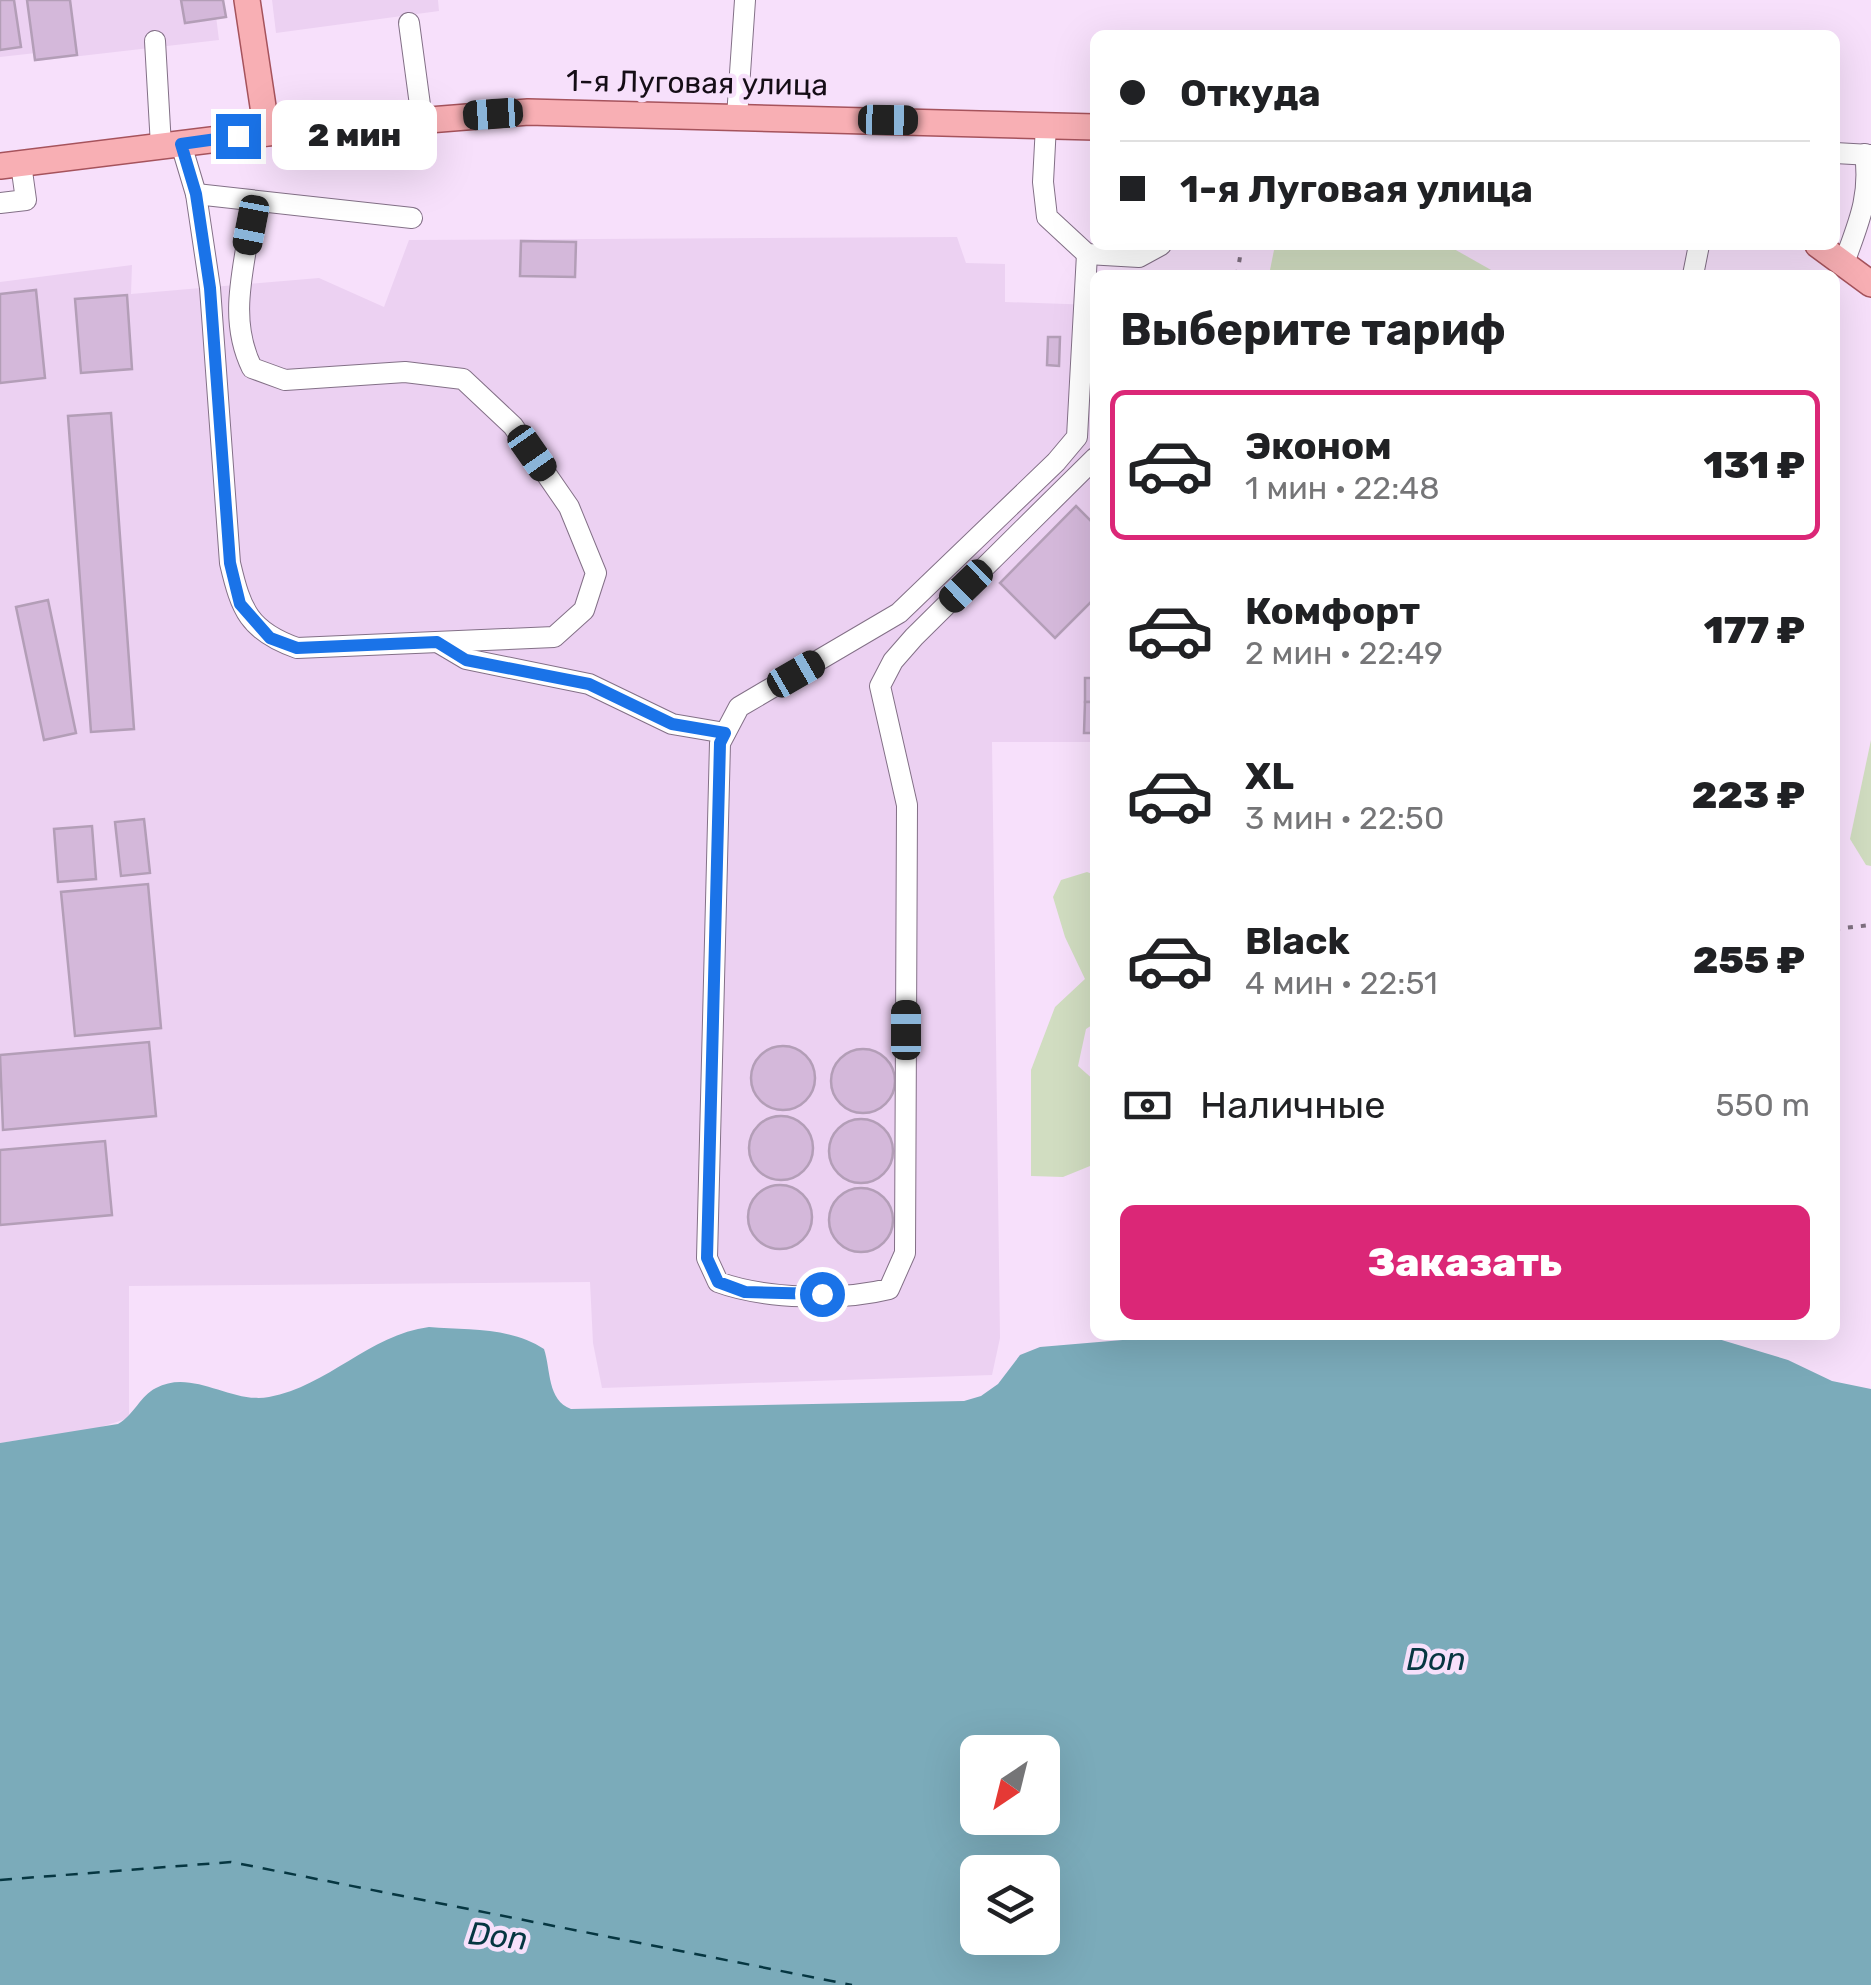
<!DOCTYPE html>
<html lang="ru">
<head>
<meta charset="utf-8">
<style>
	body { margin:0; font-family:Rubik,sans-serif; background:#f2f2f2; color:#202124; height:100vh; display:flex; flex-direction:column; font-size:38px; white-space:nowrap }
	* { box-sizing:border-box; margin:0 }
	p { font-size:32px; color:#757577 }
	.icon { flex:none; width:55px; height:55px; fill:none; stroke:currentColor; stroke-width:2; stroke-linecap:round; stroke-linejoin:round }
	.map { position:relative; flex:1; overflow:hidden }
	.details { position:absolute; left:1090px; top:270px; width:750px; height:1070px; display:flex; flex-direction:column; background:#fff; border-radius:15px; box-shadow:0 10px 40px #0002 }
	.details>* { flex:none }
	.top-card { position:absolute; left:1090px; top:30px; width:750px; height:220px; border-radius:15px; box-shadow:0 10px 40px #0002; display:grid; align-content:center; height:220px; padding:0 30px; background:#fff }
	.needle { width:65px; rotate:215deg }
	.tools { position:absolute; left:960px; top:1735px; display:grid; gap:20px }
	.tools a { display:grid; place-items:center; width:100px; height:100px; border-radius:15px; background:#fff; box-shadow:0 10px 40px #0002; font-size:50px }
	.end { position:absolute; width:45px; height:45px; margin:-22px; border:12px solid #1a73e8; background:#fff; box-shadow:0 0 0 5px #fff }
	.from { border-radius:50% }
	.bubble { position:absolute; height:70px; border-radius:15px; background:#fff; box-shadow:0 10px 40px #0002; font-size:32px; font-weight:800; line-height:70px; text-align:center }
	.car { position:absolute; width:30px; height:60px; margin:-30px -15px; border-radius:12px; box-shadow:0 0 8px 2px #0007; background:linear-gradient(#222 24%,#8ab4d8 0 40%,#222 0 76%,#8ab4d8 0 86%,#222 0) }
	.top-card b { display:flex; align-items:center; gap:35px; height:95px; font-size:38px }
	.top-card b+b { border-top:2px solid #e0e0e0 }
	.top-card i { width:25px; height:25px; background:#202124 }
	ul { padding:0; list-style:none }
	li { display:flex; align-items:center; gap:30px; height:150px; margin:0 20px 15px; padding:0 10px; border:5px solid transparent; border-radius:15px }
	li div { flex:1 }
	li b { display:block; font-size:38px }
	li em { font-style:normal; font-weight:800 }
	li.current { border-color:#db2777 }
	li>.icon { width:90px; height:90px; stroke-width:1.5 }
	h2 { padding:0 30px; font-size:45px; line-height:120px }
	.pay { display:flex; align-items:center; gap:25px; height:110px; padding:0 30px; font-size:38px }
	.pay p { margin-inline-start:auto }
	.cta { display:flex; gap:20px; margin-top:auto; padding:20px 30px }
	.cta a { flex:1; height:115px; border-radius:15px; background:#db2777; color:#fff; font-size:40px; font-weight:800; line-height:115px; text-align:center }
	.map>svg:first-child { display:block }
	.built { fill:#ecd1f2 }
	.green { fill:#d1ddc1 }
	.water { fill:#7babba; fill-rule:evenodd }
	.lines { fill:none; stroke-linecap:round; stroke-linejoin:round }
	.ferry { stroke:#063641; stroke-width:2.5; stroke-dasharray:12 10; stroke-linecap:butt }
	.building { fill:#d4b8da; stroke:#b39eb7; stroke-width:2.5 }
	.minor-casing { stroke:#837087; stroke-width:22 }
	.major-casing { stroke:#a6535c; stroke-width:28 }
	.path { stroke:#7f7081; stroke-width:4; stroke-dasharray:5 8; stroke-linecap:butt }
	.minor { stroke:#fff; stroke-width:20 }
	.major { stroke:#f8afb4; stroke-width:25 }
	.route { stroke:#1a73e8; stroke-width:12 }
	.labels { text-anchor:middle; dominant-baseline:central; stroke-width:9; stroke-linejoin:round; paint-order:stroke }
	.street-label { font-size:30px; fill:#150d16; stroke:#f7e0fb }
	.water-label { font-size:32px; font-style:italic; fill:#063641; stroke:#f7e0fb }
</style>
</head>
<body>
<div class="map">
<svg width="1871" height="1985" viewBox="0 0 1871 1985">
	<rect width="100%" height="100%" fill="#f7e0fb"/>
	<g class="built">
		<polygon points="0,0 214,0 219,40 37,61 36,53 0,57"/>
		<polygon points="272,0 438,0 439,11 276,33"/>
		<polygon points="957,237 966,263 1005,264 1005,302 1095,305 1095,742 992,742 1000,1338 992,1375 602,1388 593,1343 590,1282 129,1286 129,1418 98,1428 0,1443 0,282 132,265 131,294 319,278 384,307 409,240"/>
	</g>
	<g class="green">
		<polygon points="1275,245 1447,245 1500,275 1269,275"/>
		<polygon points="1871,740 1871,866 1866,865 1850,839"/>
		<polygon points="1087,872 1095,875 1095,1023 1086,1029 1078,1066 1095,1081 1095,1164 1063,1177 1031,1176 1031,1070 1055,1007 1085,979 1065,937 1053,897 1061,880"/>
	</g>
	<path class="water" d="M 429,1327 C 467,1330 511,1327 544,1349 C 551,1370 547,1400 571,1409 L 964,1401 L 981,1396 L 998,1384 L 1020,1355 L 1040,1347 L 1146,1338 L 1308,1335 L 1705,1335 L 1788,1360 L 1832,1381 L 1871,1389 L 1871,1985 L 0,1985 L 0,1443 L 118,1424 C 134,1415 140,1396 156,1388 C 192,1368 231,1404 269,1397 C 328,1386 369,1335 429,1327 ZM 978,1752 L 1042,1752 L 1042,1818 L 978,1818 ZM 978,1872 L 1042,1872 L 1042,1938 L 978,1938 Z"/>
	<g class="lines">
		<polyline class="ferry" points="0,1880 231,1862 852,1985"/>
	</g>
	<g class="building">
		<polygon points="0,0 14,0 21,47 0,50"/>
		<polygon points="27,0 70,0 77,55 35,60"/>
		<polygon points="181,0 223,0 226,17 185,23"/>
		<polygon points="521,241 576,242 575,277 520,276"/>
		<polygon points="36,290 45,378 0,383 0,294"/>
		<polygon points="127,295 132,369 81,373 75,299"/>
		<polygon points="1048,337 1060,337 1059,366 1047,365"/>
		<polygon points="111,413 134,729 91,732 68,416"/>
		<polygon points="1076,506 1095,525 1095,598 1055,638 1000,583"/>
		<polygon points="48,600 76,733 44,740 16,607"/>
		<rect x="1085" y="678" width="10" height="24"/>
		<polygon points="1085,702 1095,702 1095,733 1084,733"/>
		<polygon points="144,819 150,873 121,876 115,822"/>
		<polygon points="92,826 96,879 58,882 54,829"/>
		<polygon points="148,884 161,1028 75,1036 61,892"/>
		<polygon points="149,1042 156,1116 3,1130 0,1055"/>
		<circle cx="783" cy="1078" r="32"/>
		<circle cx="863" cy="1081" r="32"/>
		<circle cx="781" cy="1148" r="32"/>
		<circle cx="861" cy="1151" r="32"/>
		<polygon points="105,1141 112,1215 0,1225 0,1150"/>
		<circle cx="780" cy="1217" r="32"/>
		<circle cx="861" cy="1220" r="32"/>
	</g>
	<g class="lines">
		<g class="minor-casing">
			<g id="minor">
				<polyline points="409,23 422,120"/>
				<polyline points="155,41 161,146"/>
				<polyline points="737,117 745,0"/>
				<polyline points="1046,125 1043,182 1047,217 1087,254 1139,257 1161,245"/>
				<path d="M 181,144 L 196,194 L 210,288 L 230,563 C 241,610 249,631 297,648 L 554,637 L 584,610 L 596,573 L 569,507 L 513,426 L 463,379 L 405,372 L 285,380 L 252,368 C 225,313 248,259 253,201"/>
				<polyline points="1835,153 1871,155"/>
				<polyline points="196,194 412,218"/>
				<polyline points="0,203 26,200 21,164"/>
				<path d="M 1087,254 L 1077,437 L 1056,462 L 899,613 L 739,707 L 720,743 L 707,1258 L 718,1282 C 764,1299 841,1301 889,1289 L 905,1253 L 907,805 L 880,686 L 893,661 L 914,637 L 1095,458"/>
				<path d="M 1844,263 C 1858,224 1871,197 1865,154"/>
				<polyline points="1693,275 1699,245"/>
				<polyline points="439,643 466,659 589,684 672,724 725,733"/>
			</g>
		</g>
		<g class="major-casing">
			<g id="major">
				<polyline points="247,0 267,133"/>
				<polyline points="0,166 267,133 528,112 1095,127"/>
				<polyline points="1818,245 1871,284"/>
			</g>
		</g>
		<g class="path">
			<polyline points="1237,275 1242,245"/>
			<polyline points="1835,929 1871,925"/>
		</g>
		<use href="#minor" class="minor"/>
		<use href="#major" class="major"/>
	</g>
	<g class="lines">
		<polyline class="route" points="238,136 181,144 196,194 210,288 230,563 240,604 270,638 297,648 437,642 466,660 589,684 672,724 725,733 720,743 707,1258 718,1282 745,1292 822,1294"/>
	</g>
	<g class="labels">
		<g class="street-label">
			<text transform="translate(697 83) rotate(1)">1-я Луговая улица</text>
		</g>
		<g class="water-label">
			<text x="1436" y="1659">Don</text>
			<text transform="translate(498 1936) rotate(6)">Don</text>
		</g>
	</g>
</svg>
<div class="tools">
<a><svg class="needle" viewBox="-14 -14 28 28"><path d="M0-13l5 13h-10z" fill="#e53935"/><path d="M0 13l5-13h-10z" fill="#757577"/></svg></a>
<a><svg class="icon" aria-label="layers" viewBox="0 0 24 24"><path d="M12 4l9 5-9 5-9-5zM3 14l9 5 9-5"/></svg></a>
</div>
<i class="end from" style="left:822px;top:1294px"></i>
<i class="end" style="left:238px;top:136px"></i>
<div class="bubble" style="left:272px;top:100px;width:165px">2 мин</div>
<i class="car" style="left:493px;top:114px;rotate:266deg"></i>
<i class="car" style="left:888px;top:120px;rotate:91deg"></i>
<i class="car" style="left:251px;top:225px;rotate:191deg"></i>
<i class="car" style="left:532px;top:453px;rotate:145deg"></i>
<i class="car" style="left:966px;top:586px;rotate:226deg"></i>
<i class="car" style="left:796px;top:674px;rotate:60deg"></i>
<i class="car" style="left:906px;top:1030px;rotate:0deg"></i>
<div class="top-card">
<b><i class="from"></i>Откуда</b>
<b><i></i>1-я Луговая улица</b>
</div>
<section class="details">
<h2>Выберите тариф</h2>
<ul>
<li class="current"><svg class="icon" aria-label="car" viewBox="0 0 24 24"><path d="M5 17H2v-5l4-1 3-4h7l3 4 3 1v5h-3M9 17h6M6 11h13"/><circle cx="7" cy="17" r="2"/><circle cx="17" cy="17" r="2"/></svg><div><b>Эконом</b><p>1 мин · 22:48</p></div><em>131 ₽</em></li>
<li><svg class="icon" aria-label="car" viewBox="0 0 24 24"><path d="M5 17H2v-5l4-1 3-4h7l3 4 3 1v5h-3M9 17h6M6 11h13"/><circle cx="7" cy="17" r="2"/><circle cx="17" cy="17" r="2"/></svg><div><b>Комфорт</b><p>2 мин · 22:49</p></div><em>177 ₽</em></li>
<li><svg class="icon" aria-label="car" viewBox="0 0 24 24"><path d="M5 17H2v-5l4-1 3-4h7l3 4 3 1v5h-3M9 17h6M6 11h13"/><circle cx="7" cy="17" r="2"/><circle cx="17" cy="17" r="2"/></svg><div><b>XL</b><p>3 мин · 22:50</p></div><em>223 ₽</em></li>
<li><svg class="icon" aria-label="car" viewBox="0 0 24 24"><path d="M5 17H2v-5l4-1 3-4h7l3 4 3 1v5h-3M9 17h6M6 11h13"/><circle cx="7" cy="17" r="2"/><circle cx="17" cy="17" r="2"/></svg><div><b>Black</b><p>4 мин · 22:51</p></div><em>255 ₽</em></li>
</ul>
<div class="pay"><svg class="icon" aria-label="cash" viewBox="0 0 24 24"><path d="M3 7h18v10H3z"/><circle cx="12" cy="12" r="2"/></svg>Наличные<p>550 m</p></div>
<div class="cta"><a>Заказать</a></div>
</section>
</div>
</body>
</html>
